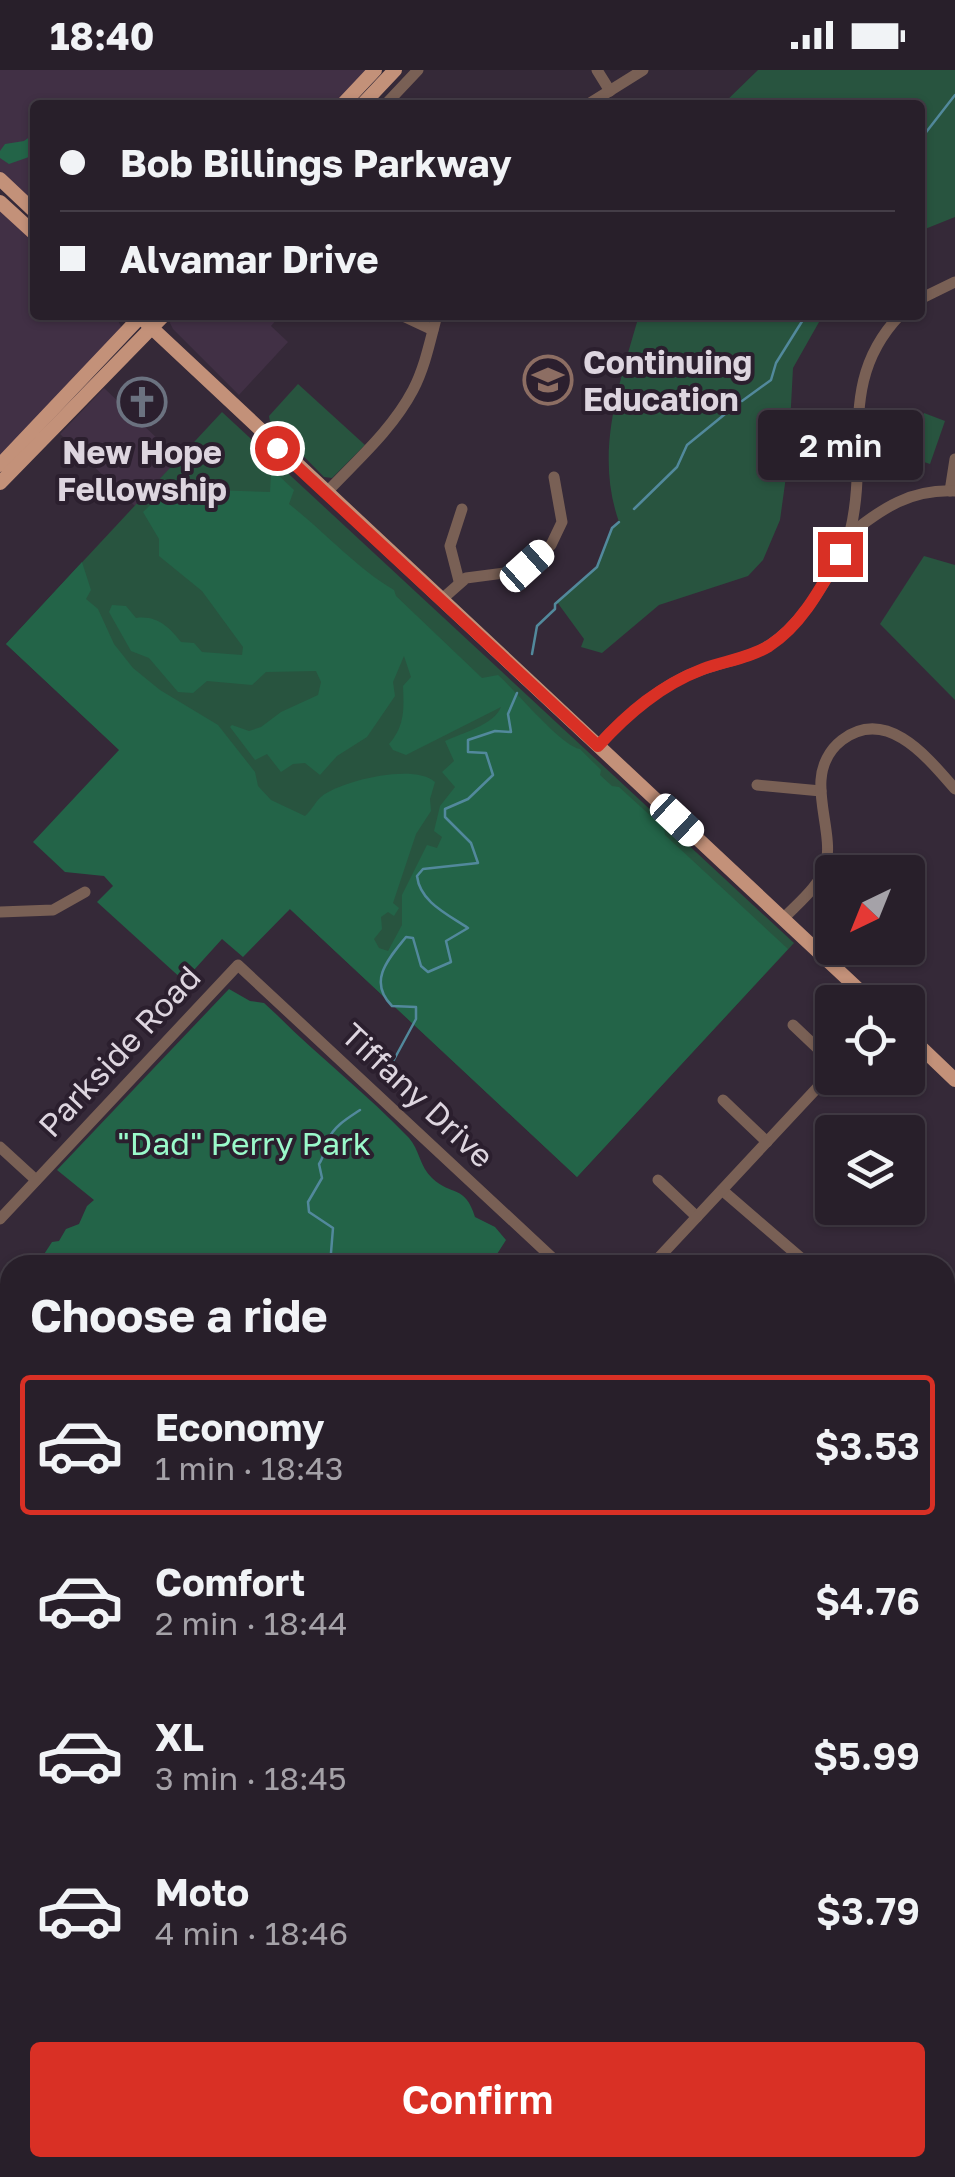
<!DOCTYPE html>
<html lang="en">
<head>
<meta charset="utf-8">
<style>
	body { margin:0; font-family:"Golos Text",sans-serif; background:#342c36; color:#f1f3f6; height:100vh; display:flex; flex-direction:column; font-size:38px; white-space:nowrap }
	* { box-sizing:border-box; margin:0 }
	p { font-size:32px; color:#a5a2a8 }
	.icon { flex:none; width:55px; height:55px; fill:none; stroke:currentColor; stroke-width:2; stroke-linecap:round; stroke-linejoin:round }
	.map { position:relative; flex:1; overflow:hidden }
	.sheet { position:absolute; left:0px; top:1185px; width:955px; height:922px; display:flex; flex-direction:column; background:#281f2a; border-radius:30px 30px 0 0; box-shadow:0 2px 8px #0004,0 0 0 2px #443d47 }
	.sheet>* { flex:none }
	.top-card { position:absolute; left:30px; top:30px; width:895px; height:220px; border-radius:10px; box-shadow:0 2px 8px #0004,0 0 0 2px #443d47; display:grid; align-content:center; height:220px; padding:0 30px; background:#281f2a }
	.needle { width:65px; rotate:223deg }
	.buttons { position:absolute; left:815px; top:785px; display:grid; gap:20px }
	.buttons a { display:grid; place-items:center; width:110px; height:110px; border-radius:10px; background:#281f2a; box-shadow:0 2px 8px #0004,0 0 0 2px #443d47; font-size:50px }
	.end { position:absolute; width:45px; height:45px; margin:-22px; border:12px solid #d93025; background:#fff; box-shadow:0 0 0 5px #fff }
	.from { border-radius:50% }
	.bubble { position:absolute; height:70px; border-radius:10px; background:#281f2a; box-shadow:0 2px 8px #0004,0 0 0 2px #443d47; font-size:32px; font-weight:600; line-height:70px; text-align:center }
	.car { position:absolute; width:30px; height:60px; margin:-30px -15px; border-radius:12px; box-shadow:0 0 8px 2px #0007; background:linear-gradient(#fff 24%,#345 0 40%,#fff 0 76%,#345 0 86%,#fff 0) }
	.top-card b { display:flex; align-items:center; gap:35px; height:95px; font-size:38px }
	.top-card b+b { border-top:2px solid #443d47 }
	.top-card i { width:25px; height:25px; background:#f1f3f6 }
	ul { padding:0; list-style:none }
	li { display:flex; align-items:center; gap:30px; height:140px; margin:0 20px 15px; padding:0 10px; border:5px solid transparent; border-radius:10px }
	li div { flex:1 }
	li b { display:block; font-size:38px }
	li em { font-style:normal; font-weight:600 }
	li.current { border-color:#d93025 }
	li>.icon { width:90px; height:90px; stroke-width:1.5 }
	h2 { padding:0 30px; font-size:45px; line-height:120px }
	.button { display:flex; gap:20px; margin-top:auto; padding:20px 30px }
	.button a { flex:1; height:115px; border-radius:10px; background:#d93025; color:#fff; font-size:40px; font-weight:600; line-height:115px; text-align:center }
	.status { display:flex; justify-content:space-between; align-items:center; height:70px; padding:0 50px; background:#281f2a; direction:ltr }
	.status svg { height:28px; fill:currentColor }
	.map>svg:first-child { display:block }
	.built { fill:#413045 }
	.green { fill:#28543f }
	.forest { fill:#236448 }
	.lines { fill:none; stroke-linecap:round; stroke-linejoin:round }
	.stream { stroke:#52899c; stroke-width:2.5 }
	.minor { stroke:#796055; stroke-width:11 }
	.major { stroke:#c39179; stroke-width:14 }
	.route { stroke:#d93025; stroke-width:12 }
	.labels { text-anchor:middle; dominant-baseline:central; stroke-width:8; stroke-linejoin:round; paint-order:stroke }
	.poi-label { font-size:32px; font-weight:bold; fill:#ddd5df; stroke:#2b1f2e; text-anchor:start }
	.street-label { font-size:32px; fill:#ddd5df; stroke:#2b1f2e }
	.park-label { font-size:32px; fill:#9af9ca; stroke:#2b1f2e }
</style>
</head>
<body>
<div class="status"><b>18:40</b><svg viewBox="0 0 49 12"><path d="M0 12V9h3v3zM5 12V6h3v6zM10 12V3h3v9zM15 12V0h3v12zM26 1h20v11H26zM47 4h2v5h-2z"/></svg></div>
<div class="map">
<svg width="955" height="2107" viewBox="0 0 955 2107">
	<rect width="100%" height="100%" fill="#352938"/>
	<g class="built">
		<polygon points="0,0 368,0 335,35 35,35 35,135 0,103"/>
		<polygon points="0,139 35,171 35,245 115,245 122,258 0,386"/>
		<polygon points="171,245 281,245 271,256 288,272 239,325 173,259 170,253"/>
		<polygon points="104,318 179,389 135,436 60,364"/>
	</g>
	<g class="green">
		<polygon points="758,0 955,0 955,147 920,161 920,35 722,35"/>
		<path d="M 639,245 L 823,245 L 793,298 L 788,392 L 780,450 L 763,490 L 748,506 L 659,535 L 602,583 L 581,577 L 584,569 L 557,532 L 597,497 L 612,458 L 619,452 C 594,381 620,313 639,245 Z"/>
		<polygon points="298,314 365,375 332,408 324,407 270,352 269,346"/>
		<polygon points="222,342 794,873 577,1107 6,574"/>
		<polygon points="924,343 945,351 930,394 909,387"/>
		<polygon points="924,486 955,495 955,630 880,554"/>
	</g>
	<g class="forest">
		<polygon points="35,63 35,81 29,87 9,94 0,88 0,81 5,74 24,71"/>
		<path d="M 275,402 L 294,420 L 289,434 C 325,462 355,497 394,520 L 396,526 L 482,608 L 498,605 C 515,620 562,677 580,679 L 601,700 L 600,705 L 612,716 L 619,717 L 664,758 L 665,765 L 788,879 L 577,1107 L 290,839 L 243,887 L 222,869 L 184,911 L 97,832 L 113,816 L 104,806 L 65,802 L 33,772 L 119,680 L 6,574 L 82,492 L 91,520 L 86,529 L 98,539 L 114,574 L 133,598 L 160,620 L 218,655 L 255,702 L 258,716 L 271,730 L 305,746 C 312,740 315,732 321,727 C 340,711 414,693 435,712 L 430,729 L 431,741 L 416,764 L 393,833 L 399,838 L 394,846 L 388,842 L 381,847 L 382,859 L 374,869 L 379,878 L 388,881 L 402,855 L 402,825 L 427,775 L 437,778 L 442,767 L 434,761 L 440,736 L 455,717 L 442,702 L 454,691 L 445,671 C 462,663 494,655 501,637 L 406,685 L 393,680 L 389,674 C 405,656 404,639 403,616 L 411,607 L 404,586 L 393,612 L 395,626 L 367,667 L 337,686 L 320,705 L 305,693 L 293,694 L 281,702 L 267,684 L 255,690 L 230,657 L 232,655 L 249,661 L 261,657 L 281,642 L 318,625 L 321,612 L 316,601 L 266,602 L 252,615 L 207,611 L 193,623 L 178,622 L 149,588 L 131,581 L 109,542 L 112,535 L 126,536 L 136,548 C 157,545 169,557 181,572 L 194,573 L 202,582 L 242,585 L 243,577 L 202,521 L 159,486 L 159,469 L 143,442 L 171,415 L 182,419 L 270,422 L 271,405 Z"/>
		<path d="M 229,919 L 250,931 L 264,933 L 277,945 C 319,987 367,1024 409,1068 C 419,1079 420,1097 432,1108 C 452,1127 465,1114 475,1147 L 495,1157 L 506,1170 L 490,1195 L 37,1195 L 52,1172 L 59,1171 L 66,1159 L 79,1154 L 87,1136 L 94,1130 L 57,1100 Z"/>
		<polygon points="10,1207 10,1310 0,1307 0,1209"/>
	</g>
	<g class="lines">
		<g class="stream">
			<polyline points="920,70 955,25"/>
			<polyline points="742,331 771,310 776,293 806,245"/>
			<polyline points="634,439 677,397 687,375 730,340"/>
			<polyline points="532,584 537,556 555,539 555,534 597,497 612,458 619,452"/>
			<path d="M 390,997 L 416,949 L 416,937 L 392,936 C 367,911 389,888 406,867 L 413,868 L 421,896 L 428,902 L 451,892 L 446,871 L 468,858 C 447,844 420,832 417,806 L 423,799 L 478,793 L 471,773 L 445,747 L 445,739 L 468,729 L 493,705 L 486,683 L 468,682 L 468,670 L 495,661 L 511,662 L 508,644 L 517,623"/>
			<path d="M 330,1195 L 333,1158 L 309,1142 L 308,1132 L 322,1108 L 319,1094 C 325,1085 324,1079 328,1070 C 334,1056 348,1048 360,1040"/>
			<polyline points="0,1709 10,1699"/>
		</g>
		<g class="minor">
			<polyline points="597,0 610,21"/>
			<polyline points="385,35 418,0"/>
			<polyline points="587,35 643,0"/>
			<polyline points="920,229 955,212"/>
			<polyline points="401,245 433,260"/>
			<polyline points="950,421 955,389"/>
			<path d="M 326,423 C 356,391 392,360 413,320 C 425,297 430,271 437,245"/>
			<path d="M 849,465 C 882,438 911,419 955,421"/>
			<polyline points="459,511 450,476 462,439"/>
			<polyline points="441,530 466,508 520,501 551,475 562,452 554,407"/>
			<path d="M 597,676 C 622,650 648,626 680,609 C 703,597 728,593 752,584 C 783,572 805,544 822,516 C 832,500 845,480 850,462 C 870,381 836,312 900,245"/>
			<polyline points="757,715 821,721"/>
			<polyline points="826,794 847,802"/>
			<polyline points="0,842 53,840 85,822"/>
			<path d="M 783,849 C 797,834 820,816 826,795 C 832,769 819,737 821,710 C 822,695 829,680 842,670 C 887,636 928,688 955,719"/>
			<polyline points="793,955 832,992"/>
			<polyline points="723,1030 767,1072"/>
			<polyline points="0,1077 36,1110"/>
			<polyline points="658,1110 697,1147"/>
			<polyline points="722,1120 809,1195"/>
			<polyline points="0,1149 238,895 560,1195"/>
			<polyline points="652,1195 832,1002"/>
			<polyline points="945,1273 955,1271"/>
			<polyline points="945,1365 955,1370"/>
			<polyline points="0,1459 10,1467"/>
			<polyline points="945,1478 955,1463"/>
			<polyline points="0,1581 10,1570"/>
			<polyline points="945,1617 955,1626"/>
			<polyline points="945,1728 955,1705"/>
			<polyline points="0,1893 10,1882"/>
			<polyline points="0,1973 10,1982"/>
			<polyline points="945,1975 955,1981"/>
			<polyline points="0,2002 10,1990"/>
			<polyline points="945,2010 955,1999"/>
			<polyline points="226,2107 234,2098"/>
			<polyline points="382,2107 391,2098"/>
			<polyline points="545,2107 575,2099 616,2105"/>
			<polyline points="855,2107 863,2098"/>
		</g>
		<g class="major">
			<polyline points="342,35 375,0"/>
			<polyline points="362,35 395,0"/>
			<polyline points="0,109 35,142"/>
			<polyline points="0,132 35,164"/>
			<polyline points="138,245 872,932"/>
			<polyline points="0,395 142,245"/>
			<polyline points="0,413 164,245"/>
			<polyline points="908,965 955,1010"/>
		</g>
	</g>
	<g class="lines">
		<path class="route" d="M 277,378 L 598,676 C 628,643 661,615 703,599 C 725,591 749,588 769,576 C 802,555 822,516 840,484"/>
	</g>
	<defs>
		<g id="university-ring" transform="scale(2.5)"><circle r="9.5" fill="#2b1f2e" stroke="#8d6e63" stroke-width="1.5"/><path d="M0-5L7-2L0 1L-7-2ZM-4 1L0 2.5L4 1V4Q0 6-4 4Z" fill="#8d6e63"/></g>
		<g id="church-ring" transform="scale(2.5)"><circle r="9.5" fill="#2b1f2e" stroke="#6b7280" stroke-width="1.5"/><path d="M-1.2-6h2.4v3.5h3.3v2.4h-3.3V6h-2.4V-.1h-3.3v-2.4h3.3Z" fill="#6b7280"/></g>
	</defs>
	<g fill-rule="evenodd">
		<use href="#university-ring" x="548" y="310"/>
		<use href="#church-ring" x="142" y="332"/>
	</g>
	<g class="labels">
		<g class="poi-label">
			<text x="583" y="292">Continuing<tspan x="583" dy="37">Education</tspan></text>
			<text x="142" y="382" text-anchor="middle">New Hope<tspan x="142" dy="37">Fellowship</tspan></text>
		</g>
		<g class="street-label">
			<text transform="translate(119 981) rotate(-47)">Parkside Road</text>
			<text transform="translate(418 1025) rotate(43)">Tiffany Drive</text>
		</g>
		<g class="park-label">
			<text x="244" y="1073">"Dad" Perry Park</text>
		</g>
	</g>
</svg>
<div class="buttons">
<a><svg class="needle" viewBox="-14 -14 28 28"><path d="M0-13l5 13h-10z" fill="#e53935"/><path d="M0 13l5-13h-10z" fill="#a5a2a8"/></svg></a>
<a><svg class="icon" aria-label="locate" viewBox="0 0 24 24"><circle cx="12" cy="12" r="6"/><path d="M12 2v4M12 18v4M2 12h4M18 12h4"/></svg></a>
<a><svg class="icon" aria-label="layers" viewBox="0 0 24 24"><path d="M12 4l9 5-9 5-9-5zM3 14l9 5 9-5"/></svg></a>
</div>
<i class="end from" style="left:277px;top:378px"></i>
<i class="end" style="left:840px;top:484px"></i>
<div class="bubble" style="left:758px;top:340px;width:165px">2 min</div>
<i class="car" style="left:527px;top:496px;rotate:48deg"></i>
<i class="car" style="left:677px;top:750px;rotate:133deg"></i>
<div class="top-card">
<b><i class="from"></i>Bob Billings Parkway</b>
<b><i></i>Alvamar Drive</b>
</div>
<section class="sheet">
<h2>Choose a ride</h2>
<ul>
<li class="current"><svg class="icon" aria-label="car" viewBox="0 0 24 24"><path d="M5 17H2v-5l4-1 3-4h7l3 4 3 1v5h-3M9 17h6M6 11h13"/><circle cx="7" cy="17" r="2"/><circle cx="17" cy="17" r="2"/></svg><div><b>Economy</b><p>1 min · 18:43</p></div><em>$3.53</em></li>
<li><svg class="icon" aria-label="car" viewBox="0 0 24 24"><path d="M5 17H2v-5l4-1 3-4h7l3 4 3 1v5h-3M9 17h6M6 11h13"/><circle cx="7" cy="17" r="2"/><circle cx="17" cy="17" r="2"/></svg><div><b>Comfort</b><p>2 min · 18:44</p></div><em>$4.76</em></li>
<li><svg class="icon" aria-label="car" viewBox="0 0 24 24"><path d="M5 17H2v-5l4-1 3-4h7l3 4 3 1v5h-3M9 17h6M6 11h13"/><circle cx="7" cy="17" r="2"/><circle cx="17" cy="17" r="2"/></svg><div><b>XL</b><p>3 min · 18:45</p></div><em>$5.99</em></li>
<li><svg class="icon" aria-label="car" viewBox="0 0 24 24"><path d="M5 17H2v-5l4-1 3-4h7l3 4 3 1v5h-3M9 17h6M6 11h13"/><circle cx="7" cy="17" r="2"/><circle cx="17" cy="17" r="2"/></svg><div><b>Moto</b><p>4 min · 18:46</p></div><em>$3.79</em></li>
</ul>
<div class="button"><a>Confirm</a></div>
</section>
</div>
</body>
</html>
